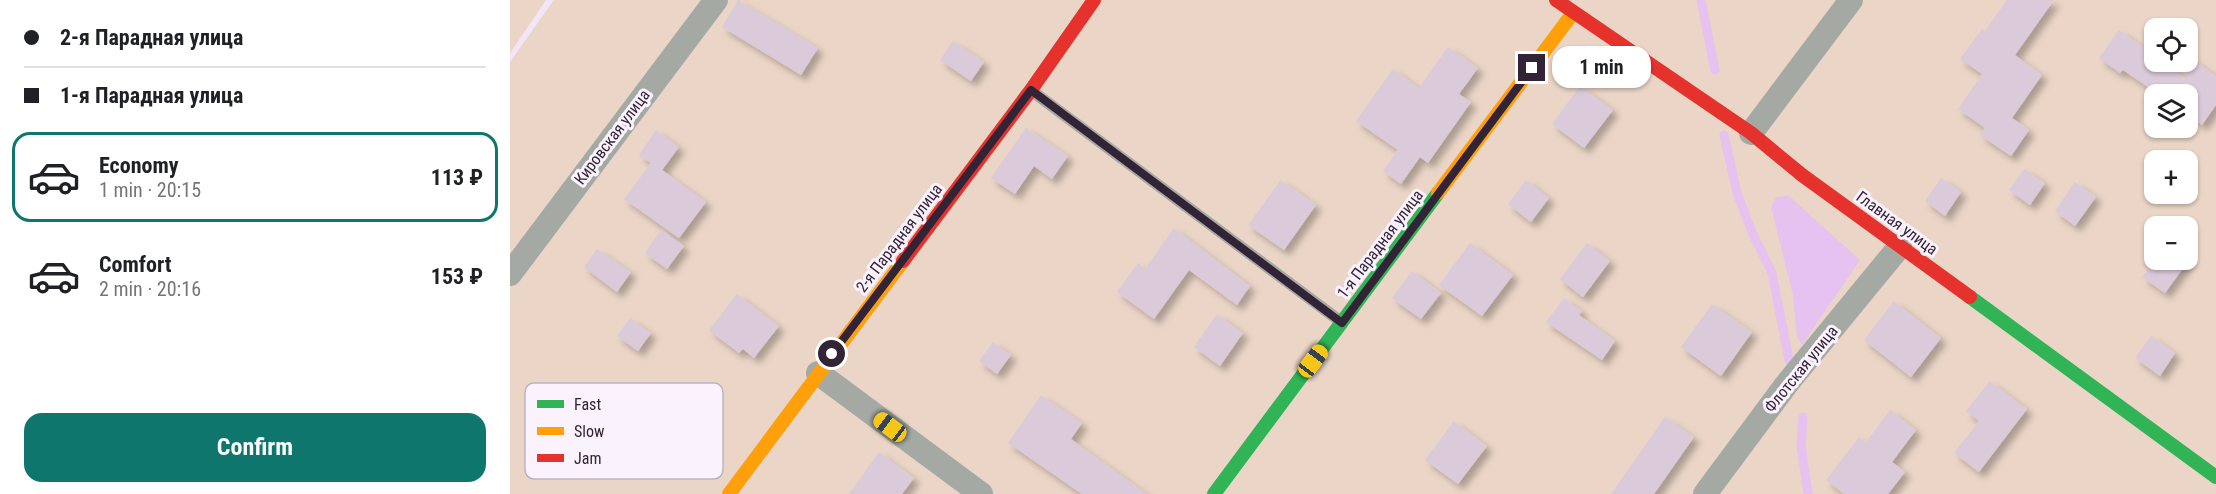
<!DOCTYPE html>
<html lang="en">
<head>
<meta charset="utf-8">
<style>
	body { margin:0; font-family:"Roboto Condensed",sans-serif; background:#f2f2f2; color:#202124; height:100vh; display:flex; flex-direction:column; font-size:22px; white-space:nowrap }
	* { box-sizing:border-box; margin:0 }
	p { font-size:20px; color:#757577 }
	.icon { flex:none; width:33px; height:33px; fill:none; stroke:currentColor; stroke-width:2; stroke-linecap:round; stroke-linejoin:round }
	.map { position:relative; flex:1; overflow:hidden }
	.side { display:flex; flex-direction:column; background:#fff; width:510px }
	.side>* { flex:none }
	.banner { display:grid; align-content:center; height:132px; padding:0 24px; background:#fff }
	.fabs { position:absolute; left:1634px; top:18px; display:grid; gap:12px }
	.fabs a { display:grid; place-items:center; width:54px; height:54px; border-radius:12px; background:#fff; box-shadow:0 2px 4px #0004; font-size:30px }
	.end { position:absolute; width:27px; height:27px; margin:-14px; border:8px solid #322436; background:#fff; box-shadow:0 0 0 3px #fff }
	.from { border-radius:50% }
	.bubble { position:absolute; height:42px; border-radius:18px; background:#fff; box-shadow:0 2px 4px #0004; font-size:20px; font-weight:700; line-height:42px; text-align:center }
	.car { position:absolute; width:18px; height:36px; margin:-18px -9px; border-radius:8px; box-shadow:0 0 4px 2px #0007; background:linear-gradient(#f5c518 24%,#345 0 40%,#f5c518 0 76%,#345 0 86%,#f5c518 0) }
	.banner b { display:flex; align-items:center; gap:21px; height:57px; font-size:22px }
	.banner b+b { border-top:2px solid #e0e0e0 }
	.banner i { width:15px; height:15px; background:#202124 }
	ul { padding:0; list-style:none }
	li { display:flex; align-items:center; gap:18px; height:90px; margin:0 12px 9px; padding:0 12px; border:3px solid transparent; border-radius:18px }
	li div { flex:1 }
	li b { display:block; font-size:22px }
	li em { font-style:normal; font-weight:700 }
	li.active { border-color:#0f766e }
	li>.icon { width:54px; height:54px; stroke-width:1.5 }
	.cta { display:flex; gap:12px; margin-top:auto; padding:12px 24px }
	.cta a { flex:1; height:69px; border-radius:18px; background:#0f766e; color:#fff; font-size:24px; font-weight:700; line-height:69px; text-align:center }
	main { display:flex; flex:1; min-height:0 }
	.map>svg:first-child { display:block }
	.green { fill:#ead5c6; fill-rule:evenodd }
	.water { fill:#e5c2f0 }
	.lines { fill:none; stroke-linecap:round; stroke-linejoin:round }
	.stream { stroke:#e5c2f0; stroke-width:9 }
	.building { fill:#dbcad9; filter:url(#shadow) }
	.lane { stroke:#a5a9a4; stroke-width:12 }
	.street { stroke:#a5a9a4; stroke-width:24 }
	.fast { stroke:#30b455; stroke-width:14 }
	.slow { stroke:#ff9f0a; stroke-width:14 }
	.jam { stroke:#e5322d; stroke-width:14 }
	.route { stroke:#322436; stroke-width:8 }
	.labels { text-anchor:middle; dominant-baseline:central; stroke-width:6; stroke-linejoin:round; paint-order:stroke }
	.street-label { font-size:16px; fill:#322436; stroke:#faf2fc }
	.key { fill:#faf2fc; stroke:#beb4c1; stroke-width:1.5 }
	.key-label { font-size:16px; fill:#322436 }
</style>
</head>
<body>
<main>
<section class="side">
<div class="banner">
<b><i class="from"></i>2-я Парадная улица</b>
<b><i></i>1-я Парадная улица</b>
</div>
<ul>
<li class="active"><svg class="icon" aria-label="car" viewBox="0 0 24 24"><path d="M5 17H2v-5l4-1 3-4h7l3 4 3 1v5h-3M9 17h6M6 11h13"/><circle cx="7" cy="17" r="2"/><circle cx="17" cy="17" r="2"/></svg><div><b>Economy</b><p>1 min · 20:15</p></div><em>113 ₽</em></li>
<li><svg class="icon" aria-label="car" viewBox="0 0 24 24"><path d="M5 17H2v-5l4-1 3-4h7l3 4 3 1v5h-3M9 17h6M6 11h13"/><circle cx="7" cy="17" r="2"/><circle cx="17" cy="17" r="2"/></svg><div><b>Comfort</b><p>2 min · 20:16</p></div><em>153 ₽</em></li>
</ul>
<div class="cta"><a>Confirm</a></div>
</section>
<div class="map">
<svg width="1706" height="494" viewBox="0 0 1706 494">
	<defs>
		<filter id="shadow"><feDropShadow dx="5.5" dy="5.5" stdDeviation="3" flood-color="#0004"/></filter>
	</defs>
	<rect width="100%" height="100%" fill="#f2e5f6"/>
	<g class="green">
		<polygon points="0,0 36,0 0,53"/>
		<path d="M 44,0 L 1706,0 L 1706,494 L 0,494 L 0,62 ZM 1644,28 L 1677,28 L 1677,62 L 1644,62 ZM 1644,94 L 1677,94 L 1677,128 L 1644,128 ZM 1644,160 L 1677,160 L 1677,194 L 1644,194 ZM 1644,226 L 1677,226 L 1677,260 L 1644,260 Z"/>
	</g>
	<polygon class="water" points="1279,196 1350,260 1292,345 1287,337 1283,295 1261,207 1266,197"/>
	<g class="lines">
		<g class="stream">
			<polyline points="1191,0 1205,70"/>
			<polyline points="1214,135 1227,193 1242,232 1262,273 1279,360"/>
			<polyline points="1293,417 1291,445 1298,494"/>
		</g>
	</g>
	<g class="building">
		<polygon points="228,0 308,48 291,75 212,27"/>
		<polygon points="1497,0 1544,0 1505,55 1532,75 1502,118 1519,130 1501,156 1470,135 1475,128 1448,109 1472,74 1450,59 1472,29 1475,31"/>
		<polygon points="1609,30 1644,55 1644,62 1653,62 1677,79 1677,55 1706,76 1706,105 1692,125 1677,115 1677,94 1648,94 1613,70 1610,73 1589,58"/>
		<polygon points="443,41 474,62 461,81 430,60"/>
		<polygon points="938,47 968,68 949,94 961,102 918,163 910,157 891,184 873,171 888,150 846,121 883,69 909,88"/>
		<polygon points="1070,86 1103,110 1074,148 1042,124"/>
		<polygon points="516,128 558,156 542,179 524,166 505,194 481,178"/>
		<polygon points="146,130 169,147 152,170 196,202 169,238 114,199 141,163 129,155"/>
		<polygon points="1514,169 1535,183 1520,205 1499,190"/>
		<polygon points="1431,178 1451,192 1435,216 1415,201"/>
		<polygon points="771,180 806,205 774,250 738,225"/>
		<polygon points="1016,180 1039,198 1021,222 998,204"/>
		<polygon points="1565,182 1586,197 1565,226 1545,211"/>
		<polygon points="664,228 740,286 727,305 679,270 644,319 607,292 628,263 635,269"/>
		<polygon points="151,230 174,246 157,269 135,253"/>
		<polygon points="960,243 1003,275 972,316 929,285"/>
		<polygon points="1077,243 1100,261 1073,297 1050,279"/>
		<polygon points="87,249 121,272 107,292 74,267"/>
		<polygon points="1645,260 1679,260 1655,293 1632,277"/>
		<polygon points="902,271 931,293 911,319 882,298"/>
		<polygon points="227,294 269,326 244,358 233,349 229,353 199,330"/>
		<polygon points="1054,298 1072,311 1069,315 1105,341 1092,360 1036,322"/>
		<polygon points="1384,301 1431,338 1401,377 1354,340"/>
		<polygon points="1202,304 1242,332 1211,376 1171,347"/>
		<polygon points="707,314 733,333 710,366 684,347"/>
		<polygon points="120,318 141,333 128,351 107,336"/>
		<polygon points="1641,336 1665,353 1650,376 1625,358"/>
		<polygon points="483,342 501,355 487,374 469,361"/>
		<polygon points="1480,381 1517,409 1469,472 1444,453 1469,421 1456,411"/>
		<polygon points="531,395 572,423 561,439 637,494 572,494 498,443"/>
		<polygon points="1380,410 1406,430 1382,462 1395,472 1378,494 1334,494 1316,480 1349,437 1356,442"/>
		<polygon points="1155,417 1184,437 1144,494 1101,494"/>
		<polygon points="944,421 977,446 948,484 915,460"/>
		<polygon points="369,452 404,478 392,494 339,494"/>
	</g>
	<g class="lines">
		<polyline class="lane" points="522,91 830,321"/>
		<g class="street">
			<polyline points="1241,133 1341,0"/>
			<polyline points="0,274 206,0"/>
			<polyline points="308,373 471,494"/>
			<polyline points="1195,494 1276,385 1390,246"/>
		</g>
		<g class="fast">
			<polyline points="1460,297 1706,477"/>
			<polyline points="704,494 928,193"/>
		</g>
		<g class="slow">
			<polyline points="928,193 1063,13"/>
			<polyline points="219,494 393,261"/>
		</g>
		<g class="jam">
			<polyline points="1046,0 1241,133 1292,175 1460,297"/>
			<polyline points="393,261 521,90 584,0"/>
		</g>
	</g>
	<g class="lines">
		<polyline class="route" points="322,354 521,90 832,323 1022,68"/>
	</g>
	<g class="labels">
		<g class="street-label">
			<text transform="translate(102 137) rotate(-53)">Кировская улица</text>
			<text transform="translate(1387 223) rotate(36)">Главная улица</text>
			<text transform="translate(389 238) rotate(-53)">2-я Парадная улица</text>
			<text transform="translate(870 244) rotate(-53)">1-я Парадная улица</text>
			<text transform="translate(1291 369) rotate(-51)">Флотская улица</text>
		</g>
	</g>
	<rect x="15" y="383" width="198" height="96" rx="9" class="key"/>
	<rect x="27" y="400" width="27" height="8" fill="#30b455"/>
	<rect x="27" y="427" width="27" height="8" fill="#ff9f0a"/>
	<rect x="27" y="454" width="27" height="8" fill="#e5322d"/>
	<g class="key-label">
		<text x="64" y="410">Fast</text>
		<text x="64" y="437">Slow</text>
		<text x="64" y="464">Jam</text>
	</g>
</svg>
<div class="fabs">
<a><svg class="icon" aria-label="locate" viewBox="0 0 24 24"><circle cx="12" cy="12" r="6"/><path d="M12 2v4M12 18v4M2 12h4M18 12h4"/></svg></a>
<a><svg class="icon" aria-label="layers" viewBox="0 0 24 24"><path d="M12 4l9 5-9 5-9-5zM3 14l9 5 9-5"/></svg></a>
<a>+</a>
<a>−</a>
</div>
<i class="end from" style="left:322px;top:354px"></i>
<i class="end" style="left:1022px;top:68px"></i>
<div class="bubble" style="left:1042px;top:46px;width:99px">1 min</div>
<i class="car" style="left:803px;top:361px;rotate:37deg"></i>
<i class="car" style="left:380px;top:427px;rotate:307deg"></i>
</div>
</main>
</body>
</html>
